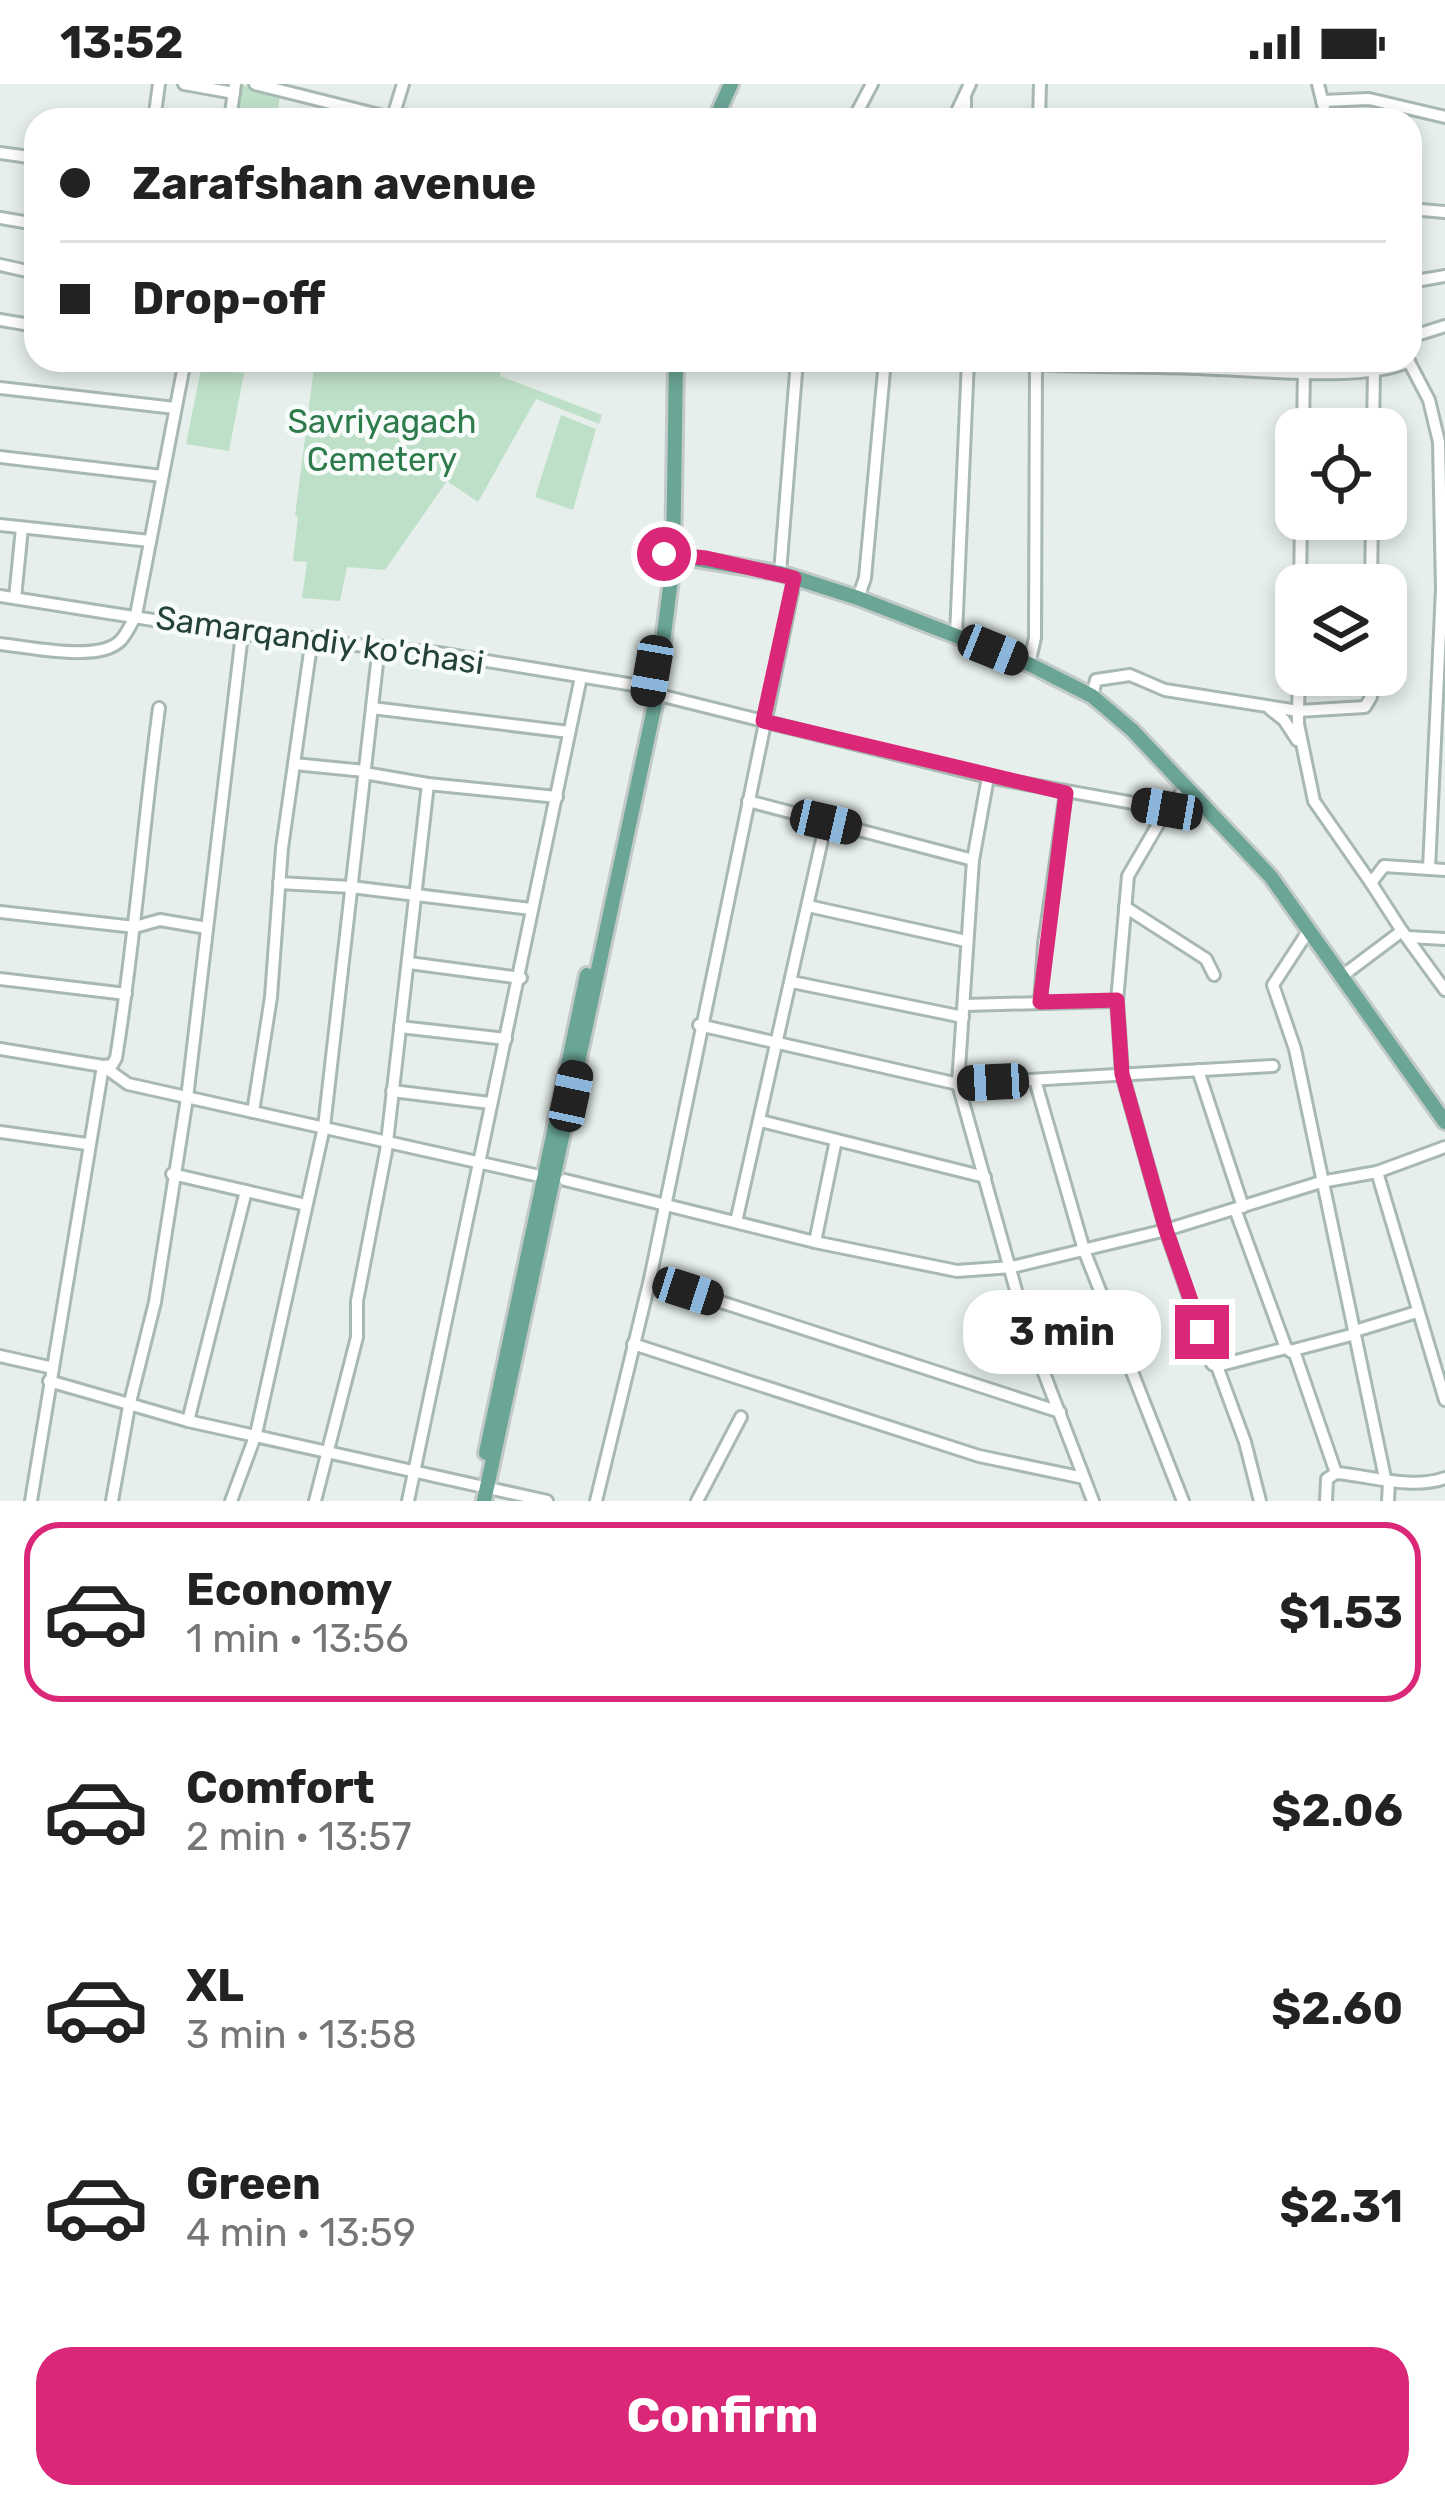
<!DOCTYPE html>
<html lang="en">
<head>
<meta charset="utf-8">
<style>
	body { margin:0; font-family:Rubik,sans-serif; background:#f2f2f2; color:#222; height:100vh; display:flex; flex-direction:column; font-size:45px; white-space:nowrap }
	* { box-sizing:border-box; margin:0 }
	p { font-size:39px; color:#767676 }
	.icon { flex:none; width:66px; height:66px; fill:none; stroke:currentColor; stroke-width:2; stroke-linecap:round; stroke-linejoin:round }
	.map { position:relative; height:1417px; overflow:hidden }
	.details { display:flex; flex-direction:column; background:#fff; flex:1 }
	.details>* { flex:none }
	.guide { position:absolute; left:24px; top:24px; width:1398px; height:264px; border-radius:36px; box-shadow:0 6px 18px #0003; display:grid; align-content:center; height:264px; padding:0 36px; background:#fff }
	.buttons { position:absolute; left:1275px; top:324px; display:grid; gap:24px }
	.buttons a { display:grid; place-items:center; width:132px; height:132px; border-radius:24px; background:#fff; box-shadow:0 6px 18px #0003; font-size:60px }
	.end { position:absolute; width:54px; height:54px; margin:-27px; border:15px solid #db2777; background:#fff; box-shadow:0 0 0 6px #fff }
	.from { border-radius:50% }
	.bubble { position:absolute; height:84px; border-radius:36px; background:#fff; box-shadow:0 6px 18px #0003; font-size:39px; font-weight:700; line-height:84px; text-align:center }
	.car { position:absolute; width:36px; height:72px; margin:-36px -18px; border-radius:15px; box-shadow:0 0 9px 3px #0007; background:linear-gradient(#222 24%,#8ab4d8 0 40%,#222 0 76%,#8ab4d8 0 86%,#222 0) }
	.guide b { display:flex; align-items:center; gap:42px; height:114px; font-size:45px }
	.guide b+b { border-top:3px solid #e0e0e0 }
	.guide i { width:30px; height:30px; background:#222 }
	ul { padding:21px 0 0; list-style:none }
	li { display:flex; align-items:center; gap:36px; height:180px; margin:0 24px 18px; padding:0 12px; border:6px solid transparent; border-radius:36px }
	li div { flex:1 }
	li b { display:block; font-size:45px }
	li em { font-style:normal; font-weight:700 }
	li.on { border-color:#db2777 }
	li>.icon { width:108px; height:108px; stroke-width:1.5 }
	.button { display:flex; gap:24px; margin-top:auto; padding:24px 36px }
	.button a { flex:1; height:138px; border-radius:36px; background:#db2777; color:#fff; font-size:48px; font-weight:700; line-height:138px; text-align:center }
	.status { display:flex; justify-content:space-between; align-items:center; height:84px; padding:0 60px; background:#fff; direction:ltr }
	.status svg { height:33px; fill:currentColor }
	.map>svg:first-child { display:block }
	.green { fill:#bfe0c8 }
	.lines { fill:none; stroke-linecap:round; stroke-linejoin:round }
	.minor-casing { stroke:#a8b8b2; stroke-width:16 }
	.major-casing { stroke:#c2cac8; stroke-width:20 }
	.minor { stroke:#fff; stroke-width:10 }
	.major { stroke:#6aa596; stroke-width:14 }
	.route { stroke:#db2777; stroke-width:15 }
	.labels { text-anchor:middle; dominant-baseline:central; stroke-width:9; stroke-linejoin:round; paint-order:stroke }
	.park-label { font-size:33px; fill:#2d7a4b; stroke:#f7fbf9 }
	.street-label { font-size:33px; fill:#24423a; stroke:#f7fbf9 }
</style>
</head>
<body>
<div class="status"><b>13:52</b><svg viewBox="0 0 49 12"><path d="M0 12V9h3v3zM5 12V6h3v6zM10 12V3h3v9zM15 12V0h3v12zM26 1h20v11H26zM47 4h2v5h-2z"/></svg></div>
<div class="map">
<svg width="1445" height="1417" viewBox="0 0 1445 1417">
	<rect width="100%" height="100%" fill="#e6efeb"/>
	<g class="green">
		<polygon points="239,0 280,10 277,36 234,36"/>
		<polygon points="315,276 503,276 500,292 602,331 599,340 536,315 478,418 447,397 385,486 347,483 340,517 302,514 307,478 293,477 298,433 295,432"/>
		<polygon points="201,285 244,289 229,367 186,360"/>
		<polygon points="561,331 596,345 573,426 535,413"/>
	</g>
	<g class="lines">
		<g class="minor-casing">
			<g id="minor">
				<polyline points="184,0 234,9"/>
				<polyline points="255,0 391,34"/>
				<polyline points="1318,0 1327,36"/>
				<polyline points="965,15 965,36"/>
				<polyline points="1322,17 1369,15 1445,33"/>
				<polyline points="154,36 159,0"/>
				<polyline points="230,36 235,0"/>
				<polyline points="392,36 403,0"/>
				<polyline points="853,36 872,0"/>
				<polyline points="953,36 970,0"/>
				<polyline points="1039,36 1040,0"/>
				<polyline points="0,69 36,74"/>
				<polyline points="1410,125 1445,128"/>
				<polyline points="0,134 36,140"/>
				<polyline points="0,181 36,189"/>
				<polyline points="1410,198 1445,192"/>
				<polyline points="0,236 36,242"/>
				<polyline points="1410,253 1445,242"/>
				<polyline points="1408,276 1429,316 1439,358 1442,505 1429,785"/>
				<path d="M 1035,280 C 1089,283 1142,282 1195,284 C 1246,285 1367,299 1409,277"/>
				<polyline points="0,304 175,324"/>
				<polyline points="1303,345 1304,287"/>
				<polyline points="1373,345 1374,286"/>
				<polyline points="0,373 162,392"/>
				<polyline points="0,441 150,457"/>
				<polyline points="780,489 797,276"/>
				<polyline points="1300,501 1301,435"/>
				<polyline points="1371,501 1372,435"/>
				<polyline points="0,512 242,550 438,569 640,602"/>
				<polyline points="15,514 22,444"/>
				<polyline points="858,514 865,494 885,276"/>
				<polyline points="956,551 968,276"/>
				<path d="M 0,560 C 30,563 100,579 121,556 C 127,549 132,539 136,531 L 185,276"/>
				<polyline points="1029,580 1035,554 1036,276"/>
				<polyline points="1092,612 1096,596 1130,591 1165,606 1298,627 1299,591"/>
				<polyline points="667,613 988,693 1167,725"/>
				<polyline points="372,624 569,648"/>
				<polyline points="1270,625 1284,636 1297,656"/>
				<polyline points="294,680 365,687"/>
				<polyline points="364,689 428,700 557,713"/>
				<polyline points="988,693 973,776 958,1000 1026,1242 1093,1417"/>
				<polyline points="1187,703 1167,725 1128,792 1117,917 1122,990 1166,1146 1212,1280 1217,1282 1245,1358 1260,1417"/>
				<polyline points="748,717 973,776"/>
				<polyline points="279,799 351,803 531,825"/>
				<polyline points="1371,799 1314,717 1298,640 1298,627 1365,623 1371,613 1371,591"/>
				<polyline points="808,822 966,857"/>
				<polyline points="1125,823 1206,875 1214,891"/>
				<polyline points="0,828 135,843 160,836 207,844"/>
				<polyline points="1309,846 1273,901 1295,965 1385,1394"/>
				<polyline points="1402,847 1445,906"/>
				<polyline points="1407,853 1445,855"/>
				<polyline points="409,879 521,894"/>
				<polyline points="1342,892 1402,847 1371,799 1384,782 1445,786"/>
				<polyline points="0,895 126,910"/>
				<polyline points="792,898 963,933"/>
				<polyline points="1040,918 1044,860 1066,708"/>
				<polyline points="965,921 1117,917"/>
				<polyline points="699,941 958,1000 1273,982"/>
				<polyline points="400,943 506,955"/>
				<polyline points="0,965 103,982 128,1000 535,1091"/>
				<polyline points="1198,986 1243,1123"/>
				<polyline points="1035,996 1084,1166 1183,1417"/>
				<polyline points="392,1007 490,1019"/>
				<polyline points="253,1028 271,913 282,764 312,554"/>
				<polyline points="761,1037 985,1093"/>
				<polyline points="0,1048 87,1060"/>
				<polyline points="1377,1088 1445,1316"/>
				<polyline points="172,1090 306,1121"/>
				<polyline points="565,1096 815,1158 957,1187 1012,1183 1166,1146 1321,1098 1377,1088 1445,1063"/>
				<path d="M 1235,1125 L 1286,1264 L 1295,1270 L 1336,1389 C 1371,1392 1412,1406 1445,1394"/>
				<polyline points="736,1138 826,738"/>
				<polyline points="815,1158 836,1056"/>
				<polyline points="650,1195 1060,1328"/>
				<polyline points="1355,1247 1417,1228"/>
				<polyline points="633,1260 979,1372 1084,1394"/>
				<polyline points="1290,1267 1355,1250"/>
				<polyline points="0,1272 53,1284"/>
				<polyline points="1217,1282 1286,1264"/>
				<polyline points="49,1297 188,1337 547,1417"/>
				<polyline points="188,1337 246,1107"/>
				<path d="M 31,1417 L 103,982 L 112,981 L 116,974 C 135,858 143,741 159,624"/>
				<polyline points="112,1417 129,1322 155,1218 187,1014 242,550"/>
				<polyline points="231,1417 256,1350 324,1043 379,562"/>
				<polyline points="315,1417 357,1253 357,1217 386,1067 428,700"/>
				<polyline points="408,1417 581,593"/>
				<polyline points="596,1417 650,1195 795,494"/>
				<polyline points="697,1417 741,1333"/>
				<polyline points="1326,1417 1327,1395 1336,1389"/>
				<polyline points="1388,1417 1389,1397"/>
			</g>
		</g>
		<g class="major-casing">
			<g id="major">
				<polyline points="715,36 731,0"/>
				<polyline points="664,470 780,489 858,514 1029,580 1092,612 1132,646 1271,793 1445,1038"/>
				<polyline points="486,1369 587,891"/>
				<polyline points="484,1417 655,620 673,480 676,276"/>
			</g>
		</g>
		<use href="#minor" class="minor"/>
		<use href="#major" class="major"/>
	</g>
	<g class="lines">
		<polyline class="route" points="664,470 706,474 794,494 763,637 1066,709 1040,918 1117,916 1122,990 1166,1146 1202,1248"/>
	</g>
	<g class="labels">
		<g class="park-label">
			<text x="382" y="337">Savriyagach<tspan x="382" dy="38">Cemetery</tspan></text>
		</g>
		<g class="street-label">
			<text transform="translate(320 556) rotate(8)">Samarqandiy ko'chasi</text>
		</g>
	</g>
</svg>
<div class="buttons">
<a><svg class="icon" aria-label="locate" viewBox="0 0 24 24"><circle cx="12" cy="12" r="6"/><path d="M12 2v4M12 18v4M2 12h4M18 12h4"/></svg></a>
<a><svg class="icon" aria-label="layers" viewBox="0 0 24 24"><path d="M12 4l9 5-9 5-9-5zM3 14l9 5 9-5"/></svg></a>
</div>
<i class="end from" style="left:664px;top:470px"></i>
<i class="end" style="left:1202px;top:1248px"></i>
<div class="bubble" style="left:963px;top:1206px;width:198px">3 min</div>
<i class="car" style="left:993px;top:566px;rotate:112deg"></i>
<i class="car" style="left:652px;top:587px;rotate:190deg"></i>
<i class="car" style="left:1167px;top:725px;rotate:280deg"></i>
<i class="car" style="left:826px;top:738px;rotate:103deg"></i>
<i class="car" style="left:993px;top:998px;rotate:267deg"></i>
<i class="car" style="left:571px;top:1012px;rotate:12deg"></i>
<i class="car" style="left:688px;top:1207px;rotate:108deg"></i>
<div class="guide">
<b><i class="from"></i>Zarafshan avenue</b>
<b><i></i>Drop-off</b>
</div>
</div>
<section class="details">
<ul>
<li class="on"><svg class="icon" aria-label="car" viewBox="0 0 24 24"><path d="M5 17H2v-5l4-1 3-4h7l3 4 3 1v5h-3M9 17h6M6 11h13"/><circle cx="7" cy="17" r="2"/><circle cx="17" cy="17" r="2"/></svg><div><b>Economy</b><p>1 min · 13:56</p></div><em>$1.53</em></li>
<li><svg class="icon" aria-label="car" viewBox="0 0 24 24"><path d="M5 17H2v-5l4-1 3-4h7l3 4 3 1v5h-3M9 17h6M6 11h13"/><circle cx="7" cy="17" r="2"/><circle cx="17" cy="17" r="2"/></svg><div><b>Comfort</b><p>2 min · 13:57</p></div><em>$2.06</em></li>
<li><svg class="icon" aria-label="car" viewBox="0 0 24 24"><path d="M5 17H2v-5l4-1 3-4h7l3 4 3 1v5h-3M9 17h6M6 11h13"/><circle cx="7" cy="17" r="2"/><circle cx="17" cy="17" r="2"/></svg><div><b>XL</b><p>3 min · 13:58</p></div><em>$2.60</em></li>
<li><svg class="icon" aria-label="car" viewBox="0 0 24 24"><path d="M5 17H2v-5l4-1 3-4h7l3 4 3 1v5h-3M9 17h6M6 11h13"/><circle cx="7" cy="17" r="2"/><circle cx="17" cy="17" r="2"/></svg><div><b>Green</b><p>4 min · 13:59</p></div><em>$2.31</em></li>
</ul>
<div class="button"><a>Confirm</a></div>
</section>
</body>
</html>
